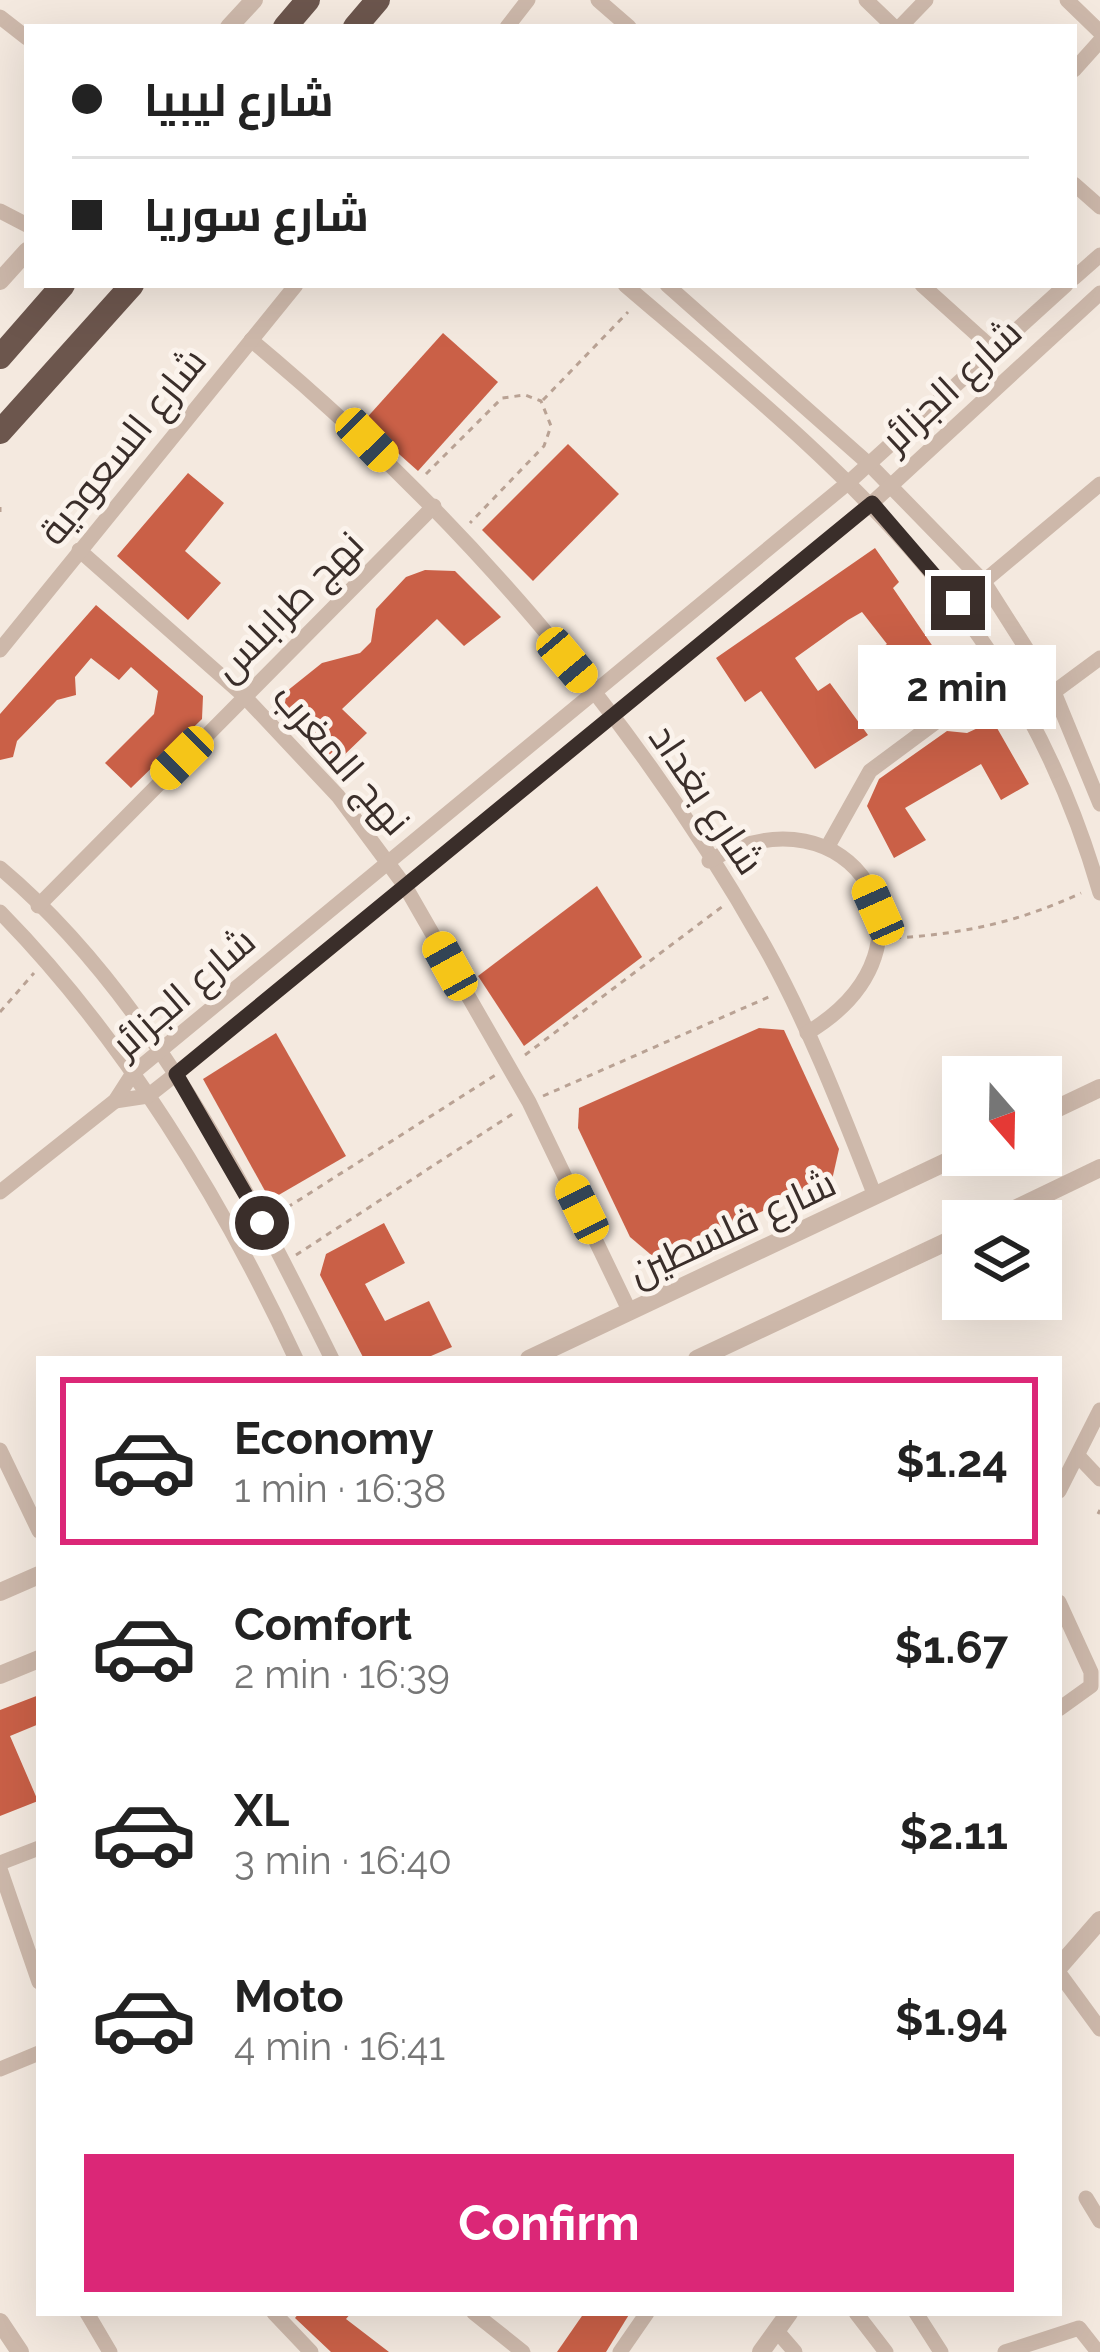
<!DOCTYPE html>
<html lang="en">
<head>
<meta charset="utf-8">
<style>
	body { margin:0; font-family:Raleway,Cairo,sans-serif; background:#f2f2f2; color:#222; height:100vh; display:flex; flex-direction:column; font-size:45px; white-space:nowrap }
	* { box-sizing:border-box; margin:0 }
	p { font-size:39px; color:#767676 }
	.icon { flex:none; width:66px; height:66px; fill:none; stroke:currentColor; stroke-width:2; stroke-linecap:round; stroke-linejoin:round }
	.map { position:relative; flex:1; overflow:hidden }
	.details { position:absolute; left:36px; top:1356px; width:1026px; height:960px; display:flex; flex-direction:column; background:#fff; border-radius:0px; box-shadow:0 12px 48px #0002 }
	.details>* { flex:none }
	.top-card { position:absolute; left:24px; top:24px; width:1053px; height:264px; border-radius:0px; box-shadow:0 12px 48px #0002; display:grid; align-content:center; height:264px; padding:0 48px; background:#fff }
	.needle { width:78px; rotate:160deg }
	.controls { position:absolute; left:942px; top:1056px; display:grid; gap:24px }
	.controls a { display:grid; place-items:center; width:120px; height:120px; border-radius:0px; background:#fff; box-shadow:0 12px 48px #0002; font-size:60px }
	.end { position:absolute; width:54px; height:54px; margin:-27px; border:15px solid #3a2e2a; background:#fff; box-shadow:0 0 0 6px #fff }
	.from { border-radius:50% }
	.bubble { position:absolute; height:84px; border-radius:0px; background:#fff; box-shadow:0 12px 48px #0002; font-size:39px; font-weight:700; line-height:84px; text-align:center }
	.car { position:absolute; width:36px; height:72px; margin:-36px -18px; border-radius:15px; box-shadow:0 0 9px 3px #0007; background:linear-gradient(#f5c518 24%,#345 0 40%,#f5c518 0 76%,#345 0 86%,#f5c518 0) }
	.top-card b { display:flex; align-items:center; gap:42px; height:114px; font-size:45px }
	.top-card b+b { border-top:3px solid #e0e0e0 }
	.top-card i { width:30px; height:30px; background:#222 }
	ul { padding:21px 0 0; list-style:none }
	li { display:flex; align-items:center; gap:36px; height:168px; margin:0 24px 18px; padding:0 24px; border:6px solid transparent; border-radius:0px }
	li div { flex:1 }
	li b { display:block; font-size:45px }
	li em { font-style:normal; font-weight:700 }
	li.active { border-color:#db2777 }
	li>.icon { width:108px; height:108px; stroke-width:1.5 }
	.button { display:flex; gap:24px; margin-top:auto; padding:24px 48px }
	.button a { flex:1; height:138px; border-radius:0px; background:#db2777; color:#fff; font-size:48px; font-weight:700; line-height:138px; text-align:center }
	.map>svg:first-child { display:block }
	.building { fill:#ca6047 }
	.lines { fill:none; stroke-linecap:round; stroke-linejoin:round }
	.path { stroke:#b9a294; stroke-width:3; stroke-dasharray:6 6; stroke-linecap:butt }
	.minor { stroke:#cdb8aa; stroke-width:15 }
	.tertiary { stroke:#cdb8aa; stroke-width:18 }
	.trunk { stroke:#6c564d; stroke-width:24 }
	.route { stroke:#3a2e2a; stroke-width:15 }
	.labels { text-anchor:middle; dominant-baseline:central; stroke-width:10; stroke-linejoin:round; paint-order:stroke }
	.street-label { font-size:39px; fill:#3a2e2a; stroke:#fbf3ec }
</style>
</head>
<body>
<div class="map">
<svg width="1100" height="2352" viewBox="0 0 1100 2352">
	<rect width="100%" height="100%" fill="#f4e9df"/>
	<g class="building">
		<polygon points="443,333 498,382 418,471 363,422"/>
		<polygon points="568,444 619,494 533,581 482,530"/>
		<polygon points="188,473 224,503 185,551 221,583 188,620 117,556"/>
		<polygon points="875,548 899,582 893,588 938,654 946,652 956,670 904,701 873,653 887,644 862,612 848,620 795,658 818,691 830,683 868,735 815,769 761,691 745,702 716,658"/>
		<polygon points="425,570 455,571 501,617 464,646 437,619 342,709 367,733 340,759 327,756 283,714 287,691 322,663 360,653 371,642 376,609 406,577"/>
		<polygon points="96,605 203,696 202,719 131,788 105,763 154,714 158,691 131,667 119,680 91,658 75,677 76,695 57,700 17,741 13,757 0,760 0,714"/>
		<polygon points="993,721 1029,784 1001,800 981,764 905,808 926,840 894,858 867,806 879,779 947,731 967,733"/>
		<polygon points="597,886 642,957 524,1046 478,976"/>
		<polygon points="759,1028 784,1030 839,1149 832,1180 656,1259 630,1237 578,1128 579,1108"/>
		<polygon points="276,1033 346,1156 270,1200 203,1079"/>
		<polygon points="384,1223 405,1263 365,1284 385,1321 429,1301 452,1347 424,1359 364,1359 320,1275 326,1254"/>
		<polygon points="39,1695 39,1724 10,1736 38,1801 0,1816 0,1710"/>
		<polygon points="299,2313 351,2313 346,2319 389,2352 331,2352 295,2318"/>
		<polygon points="584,2313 630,2313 606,2352 557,2352"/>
	</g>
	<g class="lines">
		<g class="path">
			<polyline points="543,400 628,312"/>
			<polyline points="426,474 502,398 525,395 541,401 551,426 544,446 470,523"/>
			<polyline points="0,507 0,512"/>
			<path d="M 895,938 C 963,934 1019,922 1081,893"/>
			<polyline points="0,1012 34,973"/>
			<polyline points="525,1055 723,906"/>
			<polyline points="543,1096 771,996"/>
			<polyline points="277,1214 497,1074"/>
			<polyline points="296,1255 514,1113"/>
			<polyline points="1098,1514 1100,1510"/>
		</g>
		<g class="minor">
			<polyline points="598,0 629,27"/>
			<polyline points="866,0 894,27"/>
			<polyline points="1067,0 1100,32"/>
			<polyline points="0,17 27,38"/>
			<polyline points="507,27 528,0"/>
			<polyline points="900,27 926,0"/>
			<polyline points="1074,70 1100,41"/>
			<polyline points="1074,184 1100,207"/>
			<polyline points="0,211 27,225"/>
			<polyline points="1074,278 1100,255"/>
			<path d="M 625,285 C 840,469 1018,608 1100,893"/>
			<polyline points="667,285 869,464 984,582 1054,692 1100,804"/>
			<polyline points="922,285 994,350"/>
			<path d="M 251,340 C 455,510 634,714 765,947 C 809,1026 842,1112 875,1196"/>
			<polyline points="79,550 244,696 338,796 405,886 529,1102 630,1312"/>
			<polyline points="958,603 1100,484"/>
			<polyline points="0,650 296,285"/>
			<polyline points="1054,692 1100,658"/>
			<polyline points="828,846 870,771 1006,670"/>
			<path d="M 709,861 C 850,780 956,944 807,1033"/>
			<path d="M 0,868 C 146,990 249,1191 332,1359"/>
			<polyline points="38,906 434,506"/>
			<path d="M 0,912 C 122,1036 223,1201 296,1359"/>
			<polyline points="115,1101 148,1096 176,1074 872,503 1100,293"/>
			<polyline points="0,1192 115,1101 133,1073 849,482 1066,285"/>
			<polyline points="0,1450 39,1531"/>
			<polyline points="1080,1458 1100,1479"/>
			<polyline points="1059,1491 1100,1410"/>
			<polyline points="1059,1602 1091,1672 1091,1686 1059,1709"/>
			<polyline points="0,1863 39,1848"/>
			<polyline points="0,1869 39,1982"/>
			<polyline points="1059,1973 1100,2029"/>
			<polyline points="0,2069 39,2053"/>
			<polyline points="1086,2198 1100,2221"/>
			<polyline points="87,2313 110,2352"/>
			<polyline points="274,2313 311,2352"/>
			<polyline points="474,2313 523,2352"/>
			<polyline points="856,2313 886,2352"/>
			<polyline points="916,2313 941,2352"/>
			<polyline points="776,2330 795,2352"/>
			<polyline points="620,2352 647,2313"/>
			<polyline points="1005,2352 1079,2328 1098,2352"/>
		</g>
		<g class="tertiary">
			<polyline points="229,27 254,0"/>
			<polyline points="0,281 27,251"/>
			<polyline points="1041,1116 1100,1088"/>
			<polyline points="990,1221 1100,1168"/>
			<polyline points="529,1359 963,1154"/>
			<polyline points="697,1359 963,1234"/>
			<polyline points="0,1592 39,1575"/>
			<polyline points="0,1675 39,1659"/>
			<polyline points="1059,1967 1100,1920"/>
			<polyline points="0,2322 20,2352"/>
			<polyline points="761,2352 789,2313"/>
		</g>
		<g class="trunk">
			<polyline points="285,27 308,0"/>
			<polyline points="355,27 378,0"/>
			<polyline points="0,357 63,285"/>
			<polyline points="0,432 132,285"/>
		</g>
	</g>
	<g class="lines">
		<polyline class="route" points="262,1223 176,1074 872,503 958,603"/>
	</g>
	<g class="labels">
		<g class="street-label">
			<text transform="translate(951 385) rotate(-43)">شارع الجزائر</text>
			<text transform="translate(122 446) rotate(-51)">شارع السعودية</text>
			<text transform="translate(288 606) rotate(-45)">نهج طرابلس</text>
			<text transform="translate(342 759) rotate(49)">نهج المغرب</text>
			<text transform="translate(707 799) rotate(56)">شارع بغداد</text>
			<text transform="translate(183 992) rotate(-41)">شارع الجزائر</text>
			<text transform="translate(732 1227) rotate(-25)">شارع فلسطين</text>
		</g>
	</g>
</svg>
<div class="controls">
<a><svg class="needle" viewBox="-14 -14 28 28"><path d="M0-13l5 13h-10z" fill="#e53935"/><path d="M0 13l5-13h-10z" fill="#767676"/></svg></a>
<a><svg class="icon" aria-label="layers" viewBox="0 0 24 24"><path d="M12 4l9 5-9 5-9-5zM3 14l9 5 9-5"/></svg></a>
</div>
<i class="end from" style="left:262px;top:1223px"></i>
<i class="end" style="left:958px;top:603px"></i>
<div class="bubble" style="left:858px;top:645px;width:198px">2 min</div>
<i class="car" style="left:367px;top:440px;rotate:136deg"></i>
<i class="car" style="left:567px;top:660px;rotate:140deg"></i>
<i class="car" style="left:182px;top:758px;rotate:225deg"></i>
<i class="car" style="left:878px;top:910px;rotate:336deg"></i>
<i class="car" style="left:450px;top:966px;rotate:331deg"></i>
<i class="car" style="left:582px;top:1209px;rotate:334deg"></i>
<div class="top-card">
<b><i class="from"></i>شارع ليبيا</b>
<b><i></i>شارع سوريا</b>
</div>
<section class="details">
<ul>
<li class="active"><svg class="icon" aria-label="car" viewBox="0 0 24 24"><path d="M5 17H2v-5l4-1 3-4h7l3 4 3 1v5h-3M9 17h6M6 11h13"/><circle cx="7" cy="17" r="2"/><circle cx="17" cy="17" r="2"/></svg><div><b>Economy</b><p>1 min · 16:38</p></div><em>$1.24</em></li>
<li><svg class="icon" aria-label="car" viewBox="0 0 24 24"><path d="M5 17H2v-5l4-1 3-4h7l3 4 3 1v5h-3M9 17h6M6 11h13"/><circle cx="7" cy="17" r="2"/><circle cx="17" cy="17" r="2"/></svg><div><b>Comfort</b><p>2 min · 16:39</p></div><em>$1.67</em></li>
<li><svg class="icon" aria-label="car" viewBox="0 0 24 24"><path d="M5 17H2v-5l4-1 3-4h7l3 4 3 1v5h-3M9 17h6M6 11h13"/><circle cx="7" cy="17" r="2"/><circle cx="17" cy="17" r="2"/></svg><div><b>XL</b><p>3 min · 16:40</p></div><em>$2.11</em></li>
<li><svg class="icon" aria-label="car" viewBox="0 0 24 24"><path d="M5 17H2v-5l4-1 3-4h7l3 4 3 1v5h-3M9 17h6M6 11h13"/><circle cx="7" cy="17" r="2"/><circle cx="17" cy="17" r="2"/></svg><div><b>Moto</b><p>4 min · 16:41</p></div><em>$1.94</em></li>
</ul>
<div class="button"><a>Confirm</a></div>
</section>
</div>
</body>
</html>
